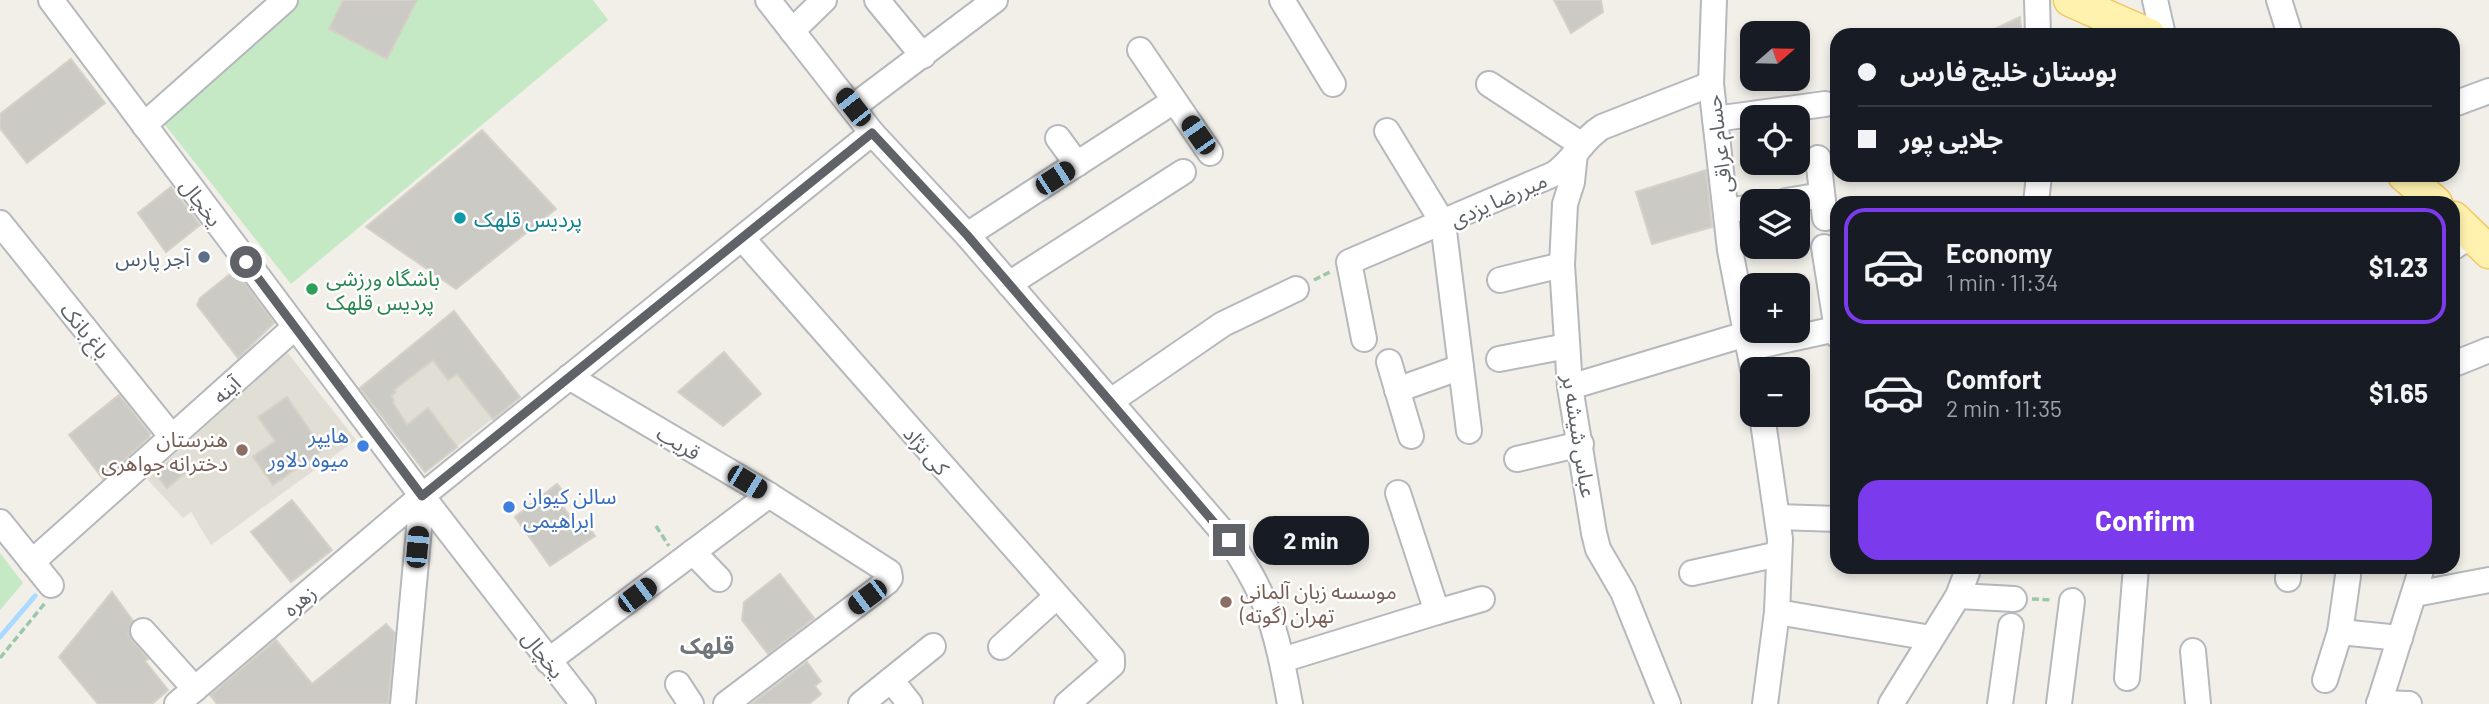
<!DOCTYPE html>
<html lang="en">
<head>
<meta charset="utf-8">
<style>
	body { margin:0; font-family:Barlow,"Noto Sans Arabic",sans-serif; background:#20242c; color:#f1f3f6; height:100vh; display:flex; flex-direction:column; font-size:26px; white-space:nowrap }
	* { box-sizing:border-box; margin:0 }
	p { font-size:23px; color:#9ea1a6 }
	.icon { flex:none; width:38px; height:38px; fill:none; stroke:currentColor; stroke-width:2; stroke-linecap:round; stroke-linejoin:round }
	.map { position:relative; flex:1; overflow:hidden }
	.panel { position:absolute; left:1830px; top:196px; width:630px; height:378px; display:flex; flex-direction:column; background:#171b24; border-radius:21px; box-shadow:0 4px 10px #0003 }
	.panel>* { flex:none }
	.hud { position:absolute; left:1830px; top:28px; width:630px; height:154px; border-radius:21px; box-shadow:0 4px 10px #0003; display:grid; align-content:center; height:154px; padding:0 28px; background:#171b24 }
	.needle { width:46px; rotate:70deg }
	.tools { position:absolute; left:1740px; top:21px; display:grid; gap:14px }
	.tools a { display:grid; place-items:center; width:70px; height:70px; border-radius:14px; background:#171b24; box-shadow:0 4px 10px #0003; font-size:35px }
	.end { position:absolute; width:32px; height:32px; margin:-16px; border:9px solid #5f6368; background:#fff; box-shadow:0 0 0 4px #fff }
	.from { border-radius:50% }
	.bubble { position:absolute; height:49px; border-radius:21px; background:#171b24; box-shadow:0 4px 10px #0003; font-size:23px; font-weight:700; line-height:49px; text-align:center }
	.car { position:absolute; width:21px; height:42px; margin:-21px -10px; border-radius:9px; box-shadow:0 0 5px 2px #0007; background:linear-gradient(#222 24%,#8ab4d8 0 40%,#222 0 76%,#8ab4d8 0 86%,#222 0) }
	.hud b { display:flex; align-items:center; gap:24px; height:66px; font-size:26px }
	.hud b+b { border-top:2px solid #363941 }
	.hud i { width:18px; height:18px; background:#f1f3f6 }
	ul { padding:12px 0 0; list-style:none }
	li { display:flex; align-items:center; gap:21px; height:116px; margin:0 14px 10px; padding:0 14px; border:4px solid transparent; border-radius:21px }
	li div { flex:1 }
	li b { display:block; font-size:26px }
	li em { font-style:normal; font-weight:700 }
	li.active { border-color:#7c3aed }
	li>.icon { width:63px; height:63px; stroke-width:1.5 }
	.cta { display:flex; gap:14px; margin-top:auto; padding:14px 28px }
	.cta a { flex:1; height:80px; border-radius:21px; background:#7c3aed; color:#fff; font-size:28px; font-weight:700; line-height:80px; text-align:center }
	.map>svg:first-child { display:block }
	.education { fill:#e1ded6 }
	.green { fill:#c5e8c5 }
	.lines { fill:none; stroke-linecap:round; stroke-linejoin:round }
	.stream { stroke:#aadaff; stroke-width:5 }
	.building { fill:#cccac5; stroke:#d6d1c6; stroke-width:2 }
	.minor-casing { stroke:#b5b8bc; stroke-width:28 }
	.major-casing { stroke:#f2c960; stroke-width:35 }
	.path { stroke:#9cc7a9; stroke-width:3.5; stroke-dasharray:7 3.5; stroke-linecap:butt }
	.minor { stroke:#fff; stroke-width:24 }
	.major { stroke:#fff2af; stroke-width:32 }
	.route { stroke:#5f6368; stroke-width:9 }
	.culture-dot { fill:#0f9aa8; stroke:#fff; stroke-width:2.5 }
	.service-dot { fill:#5c6f8a; stroke:#fff; stroke-width:2.5 }
	.leisure-dot { fill:#2e9e5b; stroke:#fff; stroke-width:2.5 }
	.shop-dot { fill:#3f7fe0; stroke:#fff; stroke-width:2.5 }
	.education-dot { fill:#8d6e63; stroke:#fff; stroke-width:2.5 }
	.labels { text-anchor:middle; dominant-baseline:central; stroke-width:5; stroke-linejoin:round; paint-order:stroke }
	.street-label { font-size:21px; fill:#5f6368; stroke:#fff }
	.culture-label { font-size:21px; fill:#0d838f; stroke:#fff; text-anchor:start }
	.service-label { font-size:21px; fill:#4e5e75; stroke:#fff; text-anchor:end }
	.leisure-label { font-size:21px; fill:#27864d; stroke:#fff; text-anchor:start }
	.shop-label { font-size:21px; fill:#366cbe; stroke:#fff; text-anchor:end }
	.education-label { font-size:21px; fill:#785e54; stroke:#fff; text-anchor:end }
	.neighbourhood-label { font-size:23px; font-weight:bold; fill:#70757a; stroke:#fff }
</style>
</head>
<body>
<div class="map">
<svg width="2489" height="704" viewBox="0 0 2489 704">
	<rect width="100%" height="100%" fill="#f1efe8"/>
	<g class="education">
		<polygon points="454,311 520,397 425,472 360,388"/>
		<polygon points="287,352 356,440 211,545 191,512 183,518 147,479"/>
	</g>
	<g class="green">
		<polygon points="293,0 593,0 608,20 291,284 162,121"/>
		<polygon points="0,553 23,583 0,610"/>
	</g>
	<g class="lines">
		<polyline class="stream" points="0,637 35,596"/>
	</g>
	<g class="building">
		<polygon points="343,0 417,0 387,59 329,29"/>
		<polygon points="1554,0 1601,0 1603,12 1571,33"/>
		<polygon points="2020,17 2022,35 1982,35"/>
		<polygon points="71,59 105,103 27,163 0,128 0,114"/>
		<polygon points="482,130 556,209 456,289 366,227"/>
		<polygon points="1706,170 1712,227 1652,244 1636,192"/>
		<polygon points="171,187 200,225 166,252 138,213"/>
		<polygon points="235,270 274,323 238,358 197,305 200,298"/>
		<polygon points="454,311 520,397 493,419 457,374 448,380 433,360 394,390 396,392 391,396 394,400 393,403 407,425 428,408 457,447 425,472 360,388"/>
		<polygon points="724,352 761,394 723,426 678,392"/>
		<polygon points="119,395 150,434 149,437 103,479 69,435"/>
		<polygon points="287,397 323,450 273,485 253,457 275,441 258,417"/>
		<polygon points="175,458 186,472 167,488 155,473"/>
		<polygon points="557,484 567,496 560,503 579,528 586,523 595,536 550,566 515,517"/>
		<polygon points="292,500 332,550 291,582 251,532"/>
		<polygon points="780,574 814,618 768,654 742,620 744,602"/>
		<polygon points="112,592 133,621 128,633 132,640 148,659 145,661 168,690 152,704 98,704 59,657"/>
		<polygon points="386,624 395,633 388,704 217,704 210,695 276,640 312,684"/>
		<polygon points="807,662 821,681 815,686 821,694 809,704 751,704"/>
	</g>
	<g class="lines">
		<g class="minor-casing">
			<g id="minor">
				<polyline points="51,0 422,496 583,704"/>
				<path d="M 768,0 L 872,133 L 967,235 L 1229,539 C 1243,561 1257,583 1266,607 C 1278,638 1284,672 1290,704"/>
				<polyline points="877,0 923,56"/>
				<polyline points="1282,0 1333,84"/>
				<polyline points="1714,0 1711,84 1730,250 1753,369"/>
				<polyline points="2037,0 2038,35"/>
				<polyline points="2155,0 2163,35"/>
				<polyline points="2279,0 2290,35"/>
				<polyline points="792,31 824,0"/>
				<polyline points="1140,50 1210,153"/>
				<polyline points="1489,84 1582,145"/>
				<polyline points="2454,104 2489,91"/>
				<polyline points="853,107 995,0"/>
				<polyline points="1715,119 1825,104"/>
				<polyline points="144,125 285,0"/>
				<polyline points="1387,131 1443,223 1469,431"/>
				<polyline points="1058,138 1077,164"/>
				<polyline points="1575,153 1572,182 1565,204 1562,265 1570,387 1594,533 1598,549 1623,592 1668,704"/>
				<polyline points="1818,158 1825,218"/>
				<polyline points="1786,201 1822,195"/>
				<polyline points="2036,203 2039,175"/>
				<polyline points="1726,211 1752,207"/>
				<polyline points="0,223 172,437"/>
				<polyline points="967,235 1174,101"/>
				<polyline points="742,238 1112,658 1112,665 1067,704"/>
				<polyline points="1824,247 1838,336"/>
				<polyline points="2454,247 2472,234"/>
				<polyline points="1500,280 1562,265"/>
				<polyline points="1009,284 1183,172"/>
				<path d="M 1364,339 L 1349,262 L 1554,174 C 1573,162 1582,139 1602,127 L 1711,84"/>
				<polyline points="1749,348 1836,329"/>
				<polyline points="1499,359 1567,346"/>
				<polyline points="1389,362 1411,436"/>
				<polyline points="2454,364 2489,350"/>
				<polyline points="569,377 769,495 889,572 890,578 887,582 726,704"/>
				<polyline points="1570,387 1746,334"/>
				<polyline points="1397,390 1461,367"/>
				<polyline points="1111,401 1223,324 1296,289"/>
				<polyline points="1762,415 1780,539 1777,612 1765,704"/>
				<polyline points="1517,459 1581,444"/>
				<polyline points="1398,493 1437,612 1482,599"/>
				<polyline points="1777,517 1838,519"/>
				<polyline points="0,522 51,585"/>
				<polyline points="693,552 719,579"/>
				<polyline points="32,562 295,327"/>
				<polyline points="1692,573 1779,554"/>
				<polyline points="2288,579 2289,567"/>
				<polyline points="2415,594 2489,580"/>
				<polyline points="1958,596 2014,599"/>
				<polyline points="1777,612 1931,638"/>
				<polyline points="143,631 195,689"/>
				<polyline points="2340,632 2400,638"/>
				<polyline points="1001,647 1056,597"/>
				<polyline points="2193,651 2198,704"/>
				<polyline points="1282,660 1437,612"/>
				<polyline points="548,661 769,495"/>
				<polyline points="2127,678 2136,567"/>
				<polyline points="891,680 910,704"/>
				<polyline points="2325,680 2340,632 2348,576"/>
				<polyline points="678,684 691,704"/>
				<polyline points="2379,703 2409,704"/>
				<polyline points="177,704 422,496 872,133"/>
				<polyline points="403,704 422,496"/>
				<polyline points="861,704 933,646"/>
				<polyline points="1891,704 1958,596 1969,567"/>
				<polyline points="2000,704 2011,626"/>
				<polyline points="2059,704 2072,601"/>
				<polyline points="2379,704 2422,567"/>
			</g>
		</g>
		<g class="major-casing">
			<g id="major">
				<polyline points="2070,0 2149,35"/>
				<polyline points="2404,175 2436,203"/>
				<polyline points="2454,218 2489,252"/>
			</g>
		</g>
		<g class="path">
			<polyline points="1314,280 1332,271"/>
			<polyline points="656,526 669,546"/>
			<polyline points="2032,599 2052,600"/>
			<polyline points="0,658 45,603"/>
		</g>
		<use href="#minor" class="minor"/>
		<use href="#major" class="major"/>
	</g>
	<g class="lines">
		<polyline class="route" points="246,262 422,496 872,133 967,235 1229,540"/>
	</g>
	<circle class="culture-dot" cx="460" cy="218" r="7"/>
	<circle class="service-dot" cx="204" cy="257" r="7"/>
	<circle class="leisure-dot" cx="312" cy="289" r="7"/>
	<g class="shop-dot">
		<circle cx="363" cy="446" r="7"/>
		<circle cx="509" cy="507" r="7"/>
	</g>
	<g class="education-dot">
		<circle cx="242" cy="450" r="7"/>
		<circle cx="1226" cy="602" r="7"/>
	</g>
	<g class="labels">
		<g class="street-label">
			<text transform="translate(1718 144) rotate(-97)">حسام عراقی</text>
			<text transform="translate(1498 199) rotate(-24)">میررضا یزدی</text>
			<text transform="translate(202 202) rotate(53)">یخچال</text>
			<text transform="translate(86 330) rotate(51)">باغ بانک</text>
			<text transform="translate(226 389) rotate(-42)">آینه</text>
			<text transform="translate(1580 436) rotate(81)">عباس شیشه بر</text>
			<text transform="translate(679 442) rotate(31)">قریب</text>
			<text transform="translate(927 450) rotate(49)">کی نژاد</text>
			<text transform="translate(299 600) rotate(-40)">زهره</text>
			<text transform="translate(544 654) rotate(52)">یخچال</text>
		</g>
		<g class="culture-label">
			<text x="474" y="218">پردیس قلهک</text>
		</g>
		<g class="service-label">
			<text x="190" y="257">آجر پارس</text>
		</g>
		<g class="leisure-label">
			<text x="326" y="277">باشگاه ورزشی<tspan x="326" dy="24">پردیس قلهک</tspan></text>
		</g>
		<g class="shop-label">
			<text x="349" y="434">هایپر<tspan x="349" dy="24">میوه دلاور</tspan></text>
			<text x="523" y="495" text-anchor="start">سالن کیوان<tspan x="523" dy="24">ابراهیمی</tspan></text>
		</g>
		<g class="education-label">
			<text x="228" y="438">هنرستان<tspan x="228" dy="24">دخترانه جواهری</tspan></text>
			<text x="1240" y="590" text-anchor="start">موسسه زبان آلمانی<tspan x="1240" dy="24">تهران (گوته)</tspan></text>
		</g>
		<g class="neighbourhood-label">
			<text x="707" y="645">قلهک</text>
		</g>
	</g>
</svg>
<div class="tools">
<a><svg class="needle" viewBox="-14 -14 28 28"><path d="M0-13l5 13h-10z" fill="#e53935"/><path d="M0 13l5-13h-10z" fill="#9ea1a6"/></svg></a>
<a><svg class="icon" aria-label="locate" viewBox="0 0 24 24"><circle cx="12" cy="12" r="6"/><path d="M12 2v4M12 18v4M2 12h4M18 12h4"/></svg></a>
<a><svg class="icon" aria-label="layers" viewBox="0 0 24 24"><path d="M12 4l9 5-9 5-9-5zM3 14l9 5 9-5"/></svg></a>
<a>+</a>
<a>−</a>
</div>
<i class="end from" style="left:246px;top:262px"></i>
<i class="end" style="left:1229px;top:540px"></i>
<div class="bubble" style="left:1253px;top:516px;width:116px">2 min</div>
<i class="car" style="left:853px;top:107px;rotate:322deg"></i>
<i class="car" style="left:1198px;top:135px;rotate:325deg"></i>
<i class="car" style="left:1055px;top:178px;rotate:57deg"></i>
<i class="car" style="left:747px;top:482px;rotate:121deg"></i>
<i class="car" style="left:417px;top:547px;rotate:5deg"></i>
<i class="car" style="left:637px;top:595px;rotate:53deg"></i>
<i class="car" style="left:867px;top:597px;rotate:233deg"></i>
<div class="hud">
<b><i class="from"></i>بوستان خلیج فارس</b>
<b><i></i>جلایی پور</b>
</div>
<section class="panel">
<ul>
<li class="active"><svg class="icon" aria-label="car" viewBox="0 0 24 24"><path d="M5 17H2v-5l4-1 3-4h7l3 4 3 1v5h-3M9 17h6M6 11h13"/><circle cx="7" cy="17" r="2"/><circle cx="17" cy="17" r="2"/></svg><div><b>Economy</b><p>1 min · 11:34</p></div><em>$1.23</em></li>
<li><svg class="icon" aria-label="car" viewBox="0 0 24 24"><path d="M5 17H2v-5l4-1 3-4h7l3 4 3 1v5h-3M9 17h6M6 11h13"/><circle cx="7" cy="17" r="2"/><circle cx="17" cy="17" r="2"/></svg><div><b>Comfort</b><p>2 min · 11:35</p></div><em>$1.65</em></li>
</ul>
<div class="cta"><a>Confirm</a></div>
</section>
</div>
</body>
</html>
